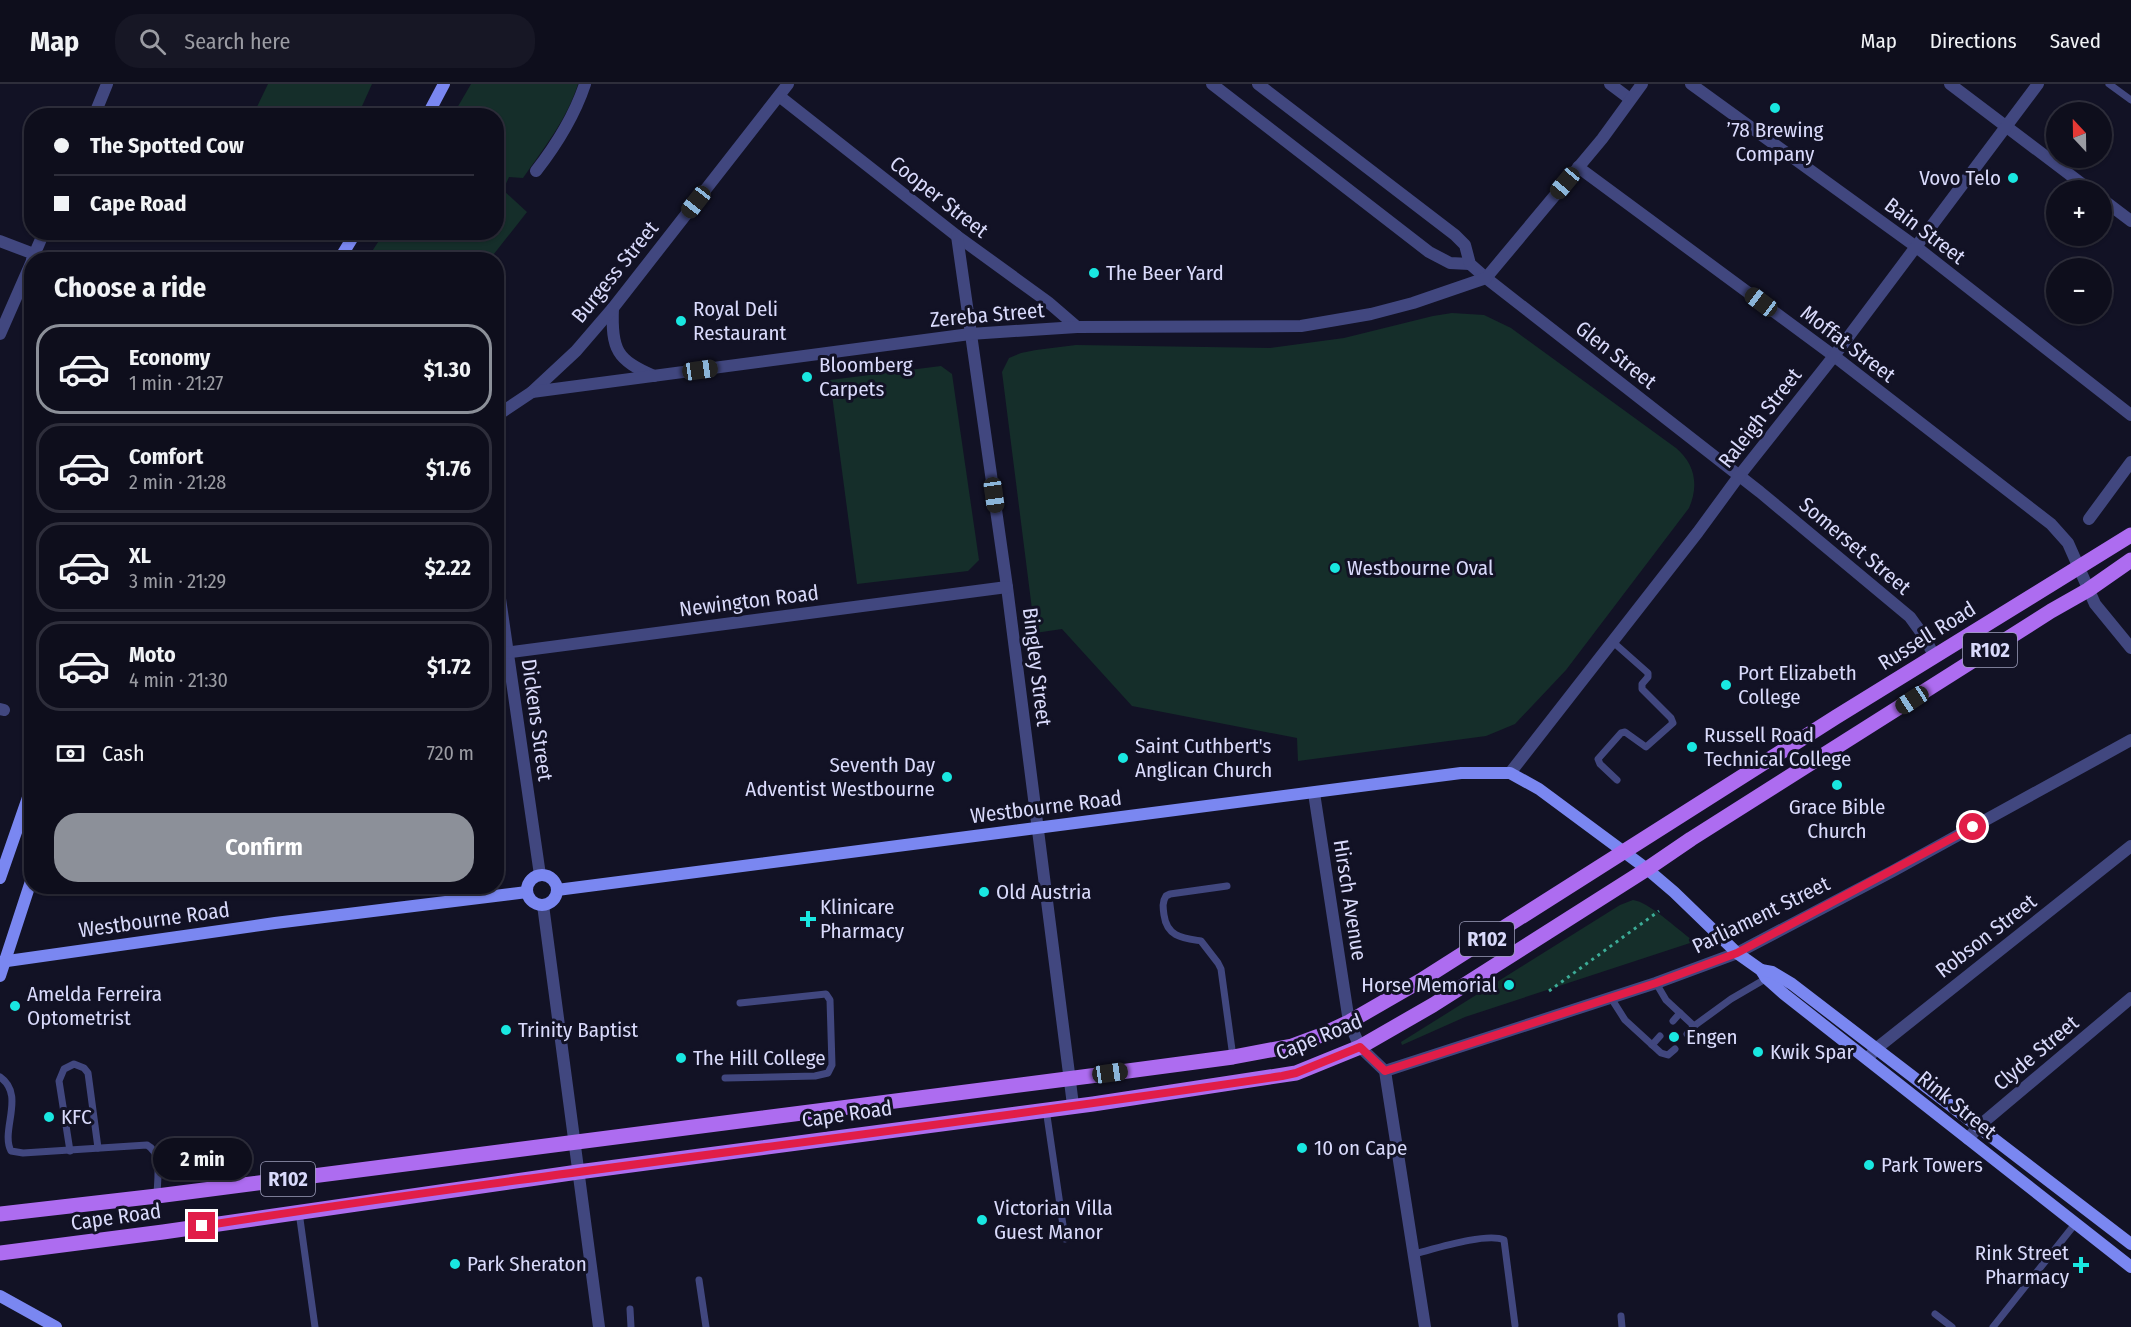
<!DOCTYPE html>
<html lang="en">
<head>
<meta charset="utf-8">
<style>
	body { margin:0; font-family:"Fira Sans Condensed",sans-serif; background:#171725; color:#f1f3f6; height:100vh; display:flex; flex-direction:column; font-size:22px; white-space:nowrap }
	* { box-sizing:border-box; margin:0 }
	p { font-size:20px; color:#9b9ca3 }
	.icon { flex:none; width:33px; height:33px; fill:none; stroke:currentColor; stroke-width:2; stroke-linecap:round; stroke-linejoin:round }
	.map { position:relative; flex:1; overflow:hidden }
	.side { position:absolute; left:24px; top:168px; width:480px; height:642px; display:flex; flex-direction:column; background:#0e0e1c; border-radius:24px; box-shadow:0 2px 4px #0004,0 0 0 2px #2e2e3b }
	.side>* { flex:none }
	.top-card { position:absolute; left:24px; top:24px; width:480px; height:132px; border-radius:24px; box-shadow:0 2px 4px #0004,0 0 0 2px #2e2e3b; display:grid; align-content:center; height:132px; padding:0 30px; background:#0e0e1c }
	.needle { width:39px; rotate:338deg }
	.tools { position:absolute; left:2046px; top:18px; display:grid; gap:12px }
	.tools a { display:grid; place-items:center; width:66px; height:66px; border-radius:50%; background:#0e0e1c; box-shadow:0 2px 4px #0004,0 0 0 2px #2e2e3b; font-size:30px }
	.end { position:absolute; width:27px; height:27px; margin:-14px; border:8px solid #e11d48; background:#fff; box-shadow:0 0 0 3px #fff }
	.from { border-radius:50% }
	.bubble { position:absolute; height:42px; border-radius:21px; background:#0e0e1c; box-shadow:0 2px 4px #0004,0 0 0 2px #2e2e3b; font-size:20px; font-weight:700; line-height:42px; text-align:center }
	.car { position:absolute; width:18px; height:36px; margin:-18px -9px; border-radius:8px; box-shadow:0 0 4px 2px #0007; background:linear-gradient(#222 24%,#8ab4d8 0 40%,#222 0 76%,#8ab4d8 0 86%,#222 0) }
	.top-card b { display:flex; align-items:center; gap:21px; height:57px; font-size:22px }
	.top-card b+b { border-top:2px solid #2e2e3b }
	.top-card i { width:15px; height:15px; background:#f1f3f6 }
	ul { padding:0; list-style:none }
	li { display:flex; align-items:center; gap:18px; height:90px; margin:0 12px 9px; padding:0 18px; border:3px solid #2e2e3b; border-radius:24px }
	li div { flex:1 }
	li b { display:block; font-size:22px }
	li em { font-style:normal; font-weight:700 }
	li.active { border-color:#8c9099 }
	li>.icon { width:54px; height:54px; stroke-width:1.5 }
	h2 { padding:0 30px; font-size:27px; line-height:72px }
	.pay { display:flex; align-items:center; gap:15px; height:66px; padding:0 30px; font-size:22px }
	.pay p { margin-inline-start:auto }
	.cta { display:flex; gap:12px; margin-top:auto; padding:12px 30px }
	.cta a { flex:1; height:69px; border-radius:24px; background:#8c9099; color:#fff; font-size:24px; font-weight:700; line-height:69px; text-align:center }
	header { display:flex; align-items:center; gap:36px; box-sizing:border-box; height:84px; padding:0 30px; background:#0e0e1c; border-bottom:2px solid #2e2e3b }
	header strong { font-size:28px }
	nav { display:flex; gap:33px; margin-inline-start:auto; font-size:21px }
	.search { width:420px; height:54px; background:#171725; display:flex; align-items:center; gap:15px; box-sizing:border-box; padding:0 21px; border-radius:24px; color:#9b9ca3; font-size:22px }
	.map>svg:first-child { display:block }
	.green { fill:#152e2a }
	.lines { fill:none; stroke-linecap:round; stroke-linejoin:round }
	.path { stroke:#3cac97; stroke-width:3; stroke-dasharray:3 4.5; stroke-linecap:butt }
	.lane { stroke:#41477f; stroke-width:7 }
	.street { stroke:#41477f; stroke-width:12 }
	.secondary { stroke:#7a87f1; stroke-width:12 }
	.primary { stroke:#ad6cf0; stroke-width:15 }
	.route { stroke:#e11d48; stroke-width:8 }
	.poi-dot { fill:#19e7e1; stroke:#121225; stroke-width:2 }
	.labels { text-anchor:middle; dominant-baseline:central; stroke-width:6; stroke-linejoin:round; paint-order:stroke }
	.shield { fill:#121225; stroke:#9d9ebb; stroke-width:1.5 }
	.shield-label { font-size:20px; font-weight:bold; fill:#d9dafb }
	.poi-label { font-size:21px; fill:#d9dafb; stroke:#121225; text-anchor:start }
	.street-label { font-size:21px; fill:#d9dafb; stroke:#121225 }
</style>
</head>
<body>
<header>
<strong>Map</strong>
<div class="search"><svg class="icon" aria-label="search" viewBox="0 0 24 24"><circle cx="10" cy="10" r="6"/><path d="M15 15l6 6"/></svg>Search here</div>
<nav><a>Map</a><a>Directions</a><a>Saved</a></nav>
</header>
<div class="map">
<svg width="2131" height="1243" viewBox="0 0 2131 1243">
	<rect width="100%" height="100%" fill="#121225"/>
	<g class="green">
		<polygon points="268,0 372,0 358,31 253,31"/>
		<path d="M 471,0 L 578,0 C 567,35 544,64 523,94 L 509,93 L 503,106 L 527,128 L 490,175 L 367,175 L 384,149 L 496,148 L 496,32 L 453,31 Z"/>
		<path d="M 1452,229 L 1484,231 L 1511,244 L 1676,364 C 1695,380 1699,401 1689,424 L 1566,586 L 1515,640 L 1486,652 L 1298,677 L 1297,654 L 1132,622 L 1062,545 L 1035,549 L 1002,288 L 1009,274 L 1021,269 L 1036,266 L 1076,261 L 1270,264 L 1344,254 L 1433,232 Z"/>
		<polygon points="941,282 952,290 979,476 968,487 857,500 830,296"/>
		<path d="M 1633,816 C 1649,818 1677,845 1691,855 L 1690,859 L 1465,933 L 1402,961 L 1401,958 L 1620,821 Z"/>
	</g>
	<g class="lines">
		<polyline class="path" points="1549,907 1659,827"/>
		<g class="lane">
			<polyline points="2109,0 2131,16"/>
			<polyline points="1613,558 1648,589 1648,593 1642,600 1642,605 1671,634 1673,639 1646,663 1625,648 1621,649 1598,675 1600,680 1617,696"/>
			<path d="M 1227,802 L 1170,810 L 1166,812 C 1162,818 1163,824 1164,831 C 1167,853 1183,854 1201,857 L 1218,879 L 1221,885 L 1233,973"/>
			<polyline points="1656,899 1666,916 1694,942 1687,950"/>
			<polyline points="1611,914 1625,936 1661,969 1668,971 1675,965"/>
			<polyline points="1673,937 1680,929"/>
			<polyline points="1694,942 1731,915 1767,894"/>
			<polyline points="1652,961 1660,952"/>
			<path d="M 0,993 C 26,1011 0,1046 11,1067 L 23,1069 L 147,1061 C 163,1069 157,1097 157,1112"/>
			<polyline points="725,994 815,992 828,989 832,981 830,916 826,910 740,919"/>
			<polyline points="1046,1025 1065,1155"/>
			<polyline points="70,1067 59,997 64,985 74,980 84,984 88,989 98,1064"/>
			<polyline points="299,1128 315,1243"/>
			<path d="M 1414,1170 C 1434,1165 1487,1148 1504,1156 L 1515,1241"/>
			<polyline points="699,1196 706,1243"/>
			<polyline points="630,1225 631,1243"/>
			<polyline points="1935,1230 1952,1243"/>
			<polyline points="1621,1232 1622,1243"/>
			<polyline points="1993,1243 2075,1140"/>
		</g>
		<g class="street">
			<polyline points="1212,0 1429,168 1450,179 1470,180"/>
			<polyline points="1258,0 1455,151 1465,161 1470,180 1486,194 1760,408 1910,533 1923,551 1935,573"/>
			<polyline points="1610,0 1630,15"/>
			<polyline points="1691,0 1915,162 2131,331"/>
			<polyline points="1950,0 2090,106"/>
			<polyline points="779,12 957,152 1048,218 1077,243"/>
			<polyline points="94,32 107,0"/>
			<polyline points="1578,83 1834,272 2051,440 2068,459 2095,520 2131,564"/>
			<path d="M 536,87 C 557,60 574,33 585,0"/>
			<polyline points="2102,115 2131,137"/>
			<polyline points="957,152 1007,503 1073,1021"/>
			<polyline points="0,157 34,170"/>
			<polyline points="32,176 44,148"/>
			<path d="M 613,224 C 611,266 617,276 654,292"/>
			<polyline points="0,250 32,177"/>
			<polyline points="532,308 576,267 613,224 788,0"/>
			<polyline points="496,332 532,308 970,250 1077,243 1301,242 1371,230 1413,219 1486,194 1602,55 1642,0"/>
			<polyline points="2089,435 2131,378"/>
			<polyline points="496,487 540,791"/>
			<polyline points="496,570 1007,503"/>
			<polyline points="0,625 4,626"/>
			<polyline points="1510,689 1698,448 1739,392 1834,272 2038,0"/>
			<polyline points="1314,709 1349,938 1360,963 1385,987 1425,1243"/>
			<polyline points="543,821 599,1243"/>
			<polyline points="1867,975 1877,964 2131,762"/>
			<polyline points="1385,987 1656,899 1737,869 1893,787 2131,656"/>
			<polyline points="1968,1055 1979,1042 2131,914"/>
		</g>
		<g class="secondary">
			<polyline points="427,32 444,0"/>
			<polyline points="339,176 356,148"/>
			<circle cx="542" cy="806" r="15"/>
			<polyline points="0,794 32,702"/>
			<polyline points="557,806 1461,689 1510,689 1539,705 1647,785 1674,808 1737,869 1761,886 1766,894 1784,910 2131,1183"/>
			<polyline points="0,878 275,839 527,808"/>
			<polyline points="1761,886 1772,888 1792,900 2131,1160"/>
			<polyline points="0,892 32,794"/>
			<polyline points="0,1212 56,1243"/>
		</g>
		<g class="primary">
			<polyline points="0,1130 157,1112 1090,992 1233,973 1292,962 1319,952 1349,938 1420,897 1836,633 2131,451"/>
			<polyline points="0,1169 163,1148 578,1088 1093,1020 1296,989 1360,963 1433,921 1647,785 1691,755 2051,527 2088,506 2131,476"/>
		</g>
	</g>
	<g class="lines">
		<path class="route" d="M 202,1142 C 561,1086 923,1046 1282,992 L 1296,989 L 1360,963 L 1385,987 L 1656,899 L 1737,869 L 1973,743"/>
	</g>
	<g class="poi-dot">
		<circle cx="1775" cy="24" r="6"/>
		<circle cx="2013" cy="94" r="6"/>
		<circle cx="1094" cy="189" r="6"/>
		<circle cx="681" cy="237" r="6"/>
		<circle cx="807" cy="293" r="6"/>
		<circle cx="1335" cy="484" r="6"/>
		<circle cx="1726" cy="601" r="6"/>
		<circle cx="1692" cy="663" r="6"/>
		<circle cx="1123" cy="674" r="6"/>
		<circle cx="947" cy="693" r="6"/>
		<circle cx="1837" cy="701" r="6"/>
		<circle cx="984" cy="808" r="6"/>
		<path d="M805 826h6v6h6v6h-6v6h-6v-6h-6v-6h6z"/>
		<circle cx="1509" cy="901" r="6"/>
		<circle cx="15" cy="922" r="6"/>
		<circle cx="506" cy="946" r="6"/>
		<circle cx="1674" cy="953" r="6"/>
		<circle cx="1758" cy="968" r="6"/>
		<circle cx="681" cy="974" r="6"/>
		<circle cx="49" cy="1033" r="6"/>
		<circle cx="1302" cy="1064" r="6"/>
		<circle cx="1869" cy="1081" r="6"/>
		<circle cx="982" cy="1136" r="6"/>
		<circle cx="455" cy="1180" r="6"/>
		<path d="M2078 1172h6v6h6v6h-6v6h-6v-6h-6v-6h6z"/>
	</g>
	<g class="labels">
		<g class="shield">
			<rect x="1963" y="549" width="54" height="34" rx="4.5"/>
			<rect x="1460" y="838" width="54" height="34" rx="4.5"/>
			<rect x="261" y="1078" width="54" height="34" rx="4.5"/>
		</g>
		<g class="shield-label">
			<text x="1990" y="566">R102</text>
			<text x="1487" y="855">R102</text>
			<text x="288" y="1095">R102</text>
		</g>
		<g class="poi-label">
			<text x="1775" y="46" text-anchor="middle">’78 Brewing<tspan x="1775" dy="24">Company</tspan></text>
			<text x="2001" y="94" text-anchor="end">Vovo Telo</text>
			<text x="1106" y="189">The Beer Yard</text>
			<text x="693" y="225">Royal Deli<tspan x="693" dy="24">Restaurant</tspan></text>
			<text x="819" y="281">Bloomberg<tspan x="819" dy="24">Carpets</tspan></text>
			<text x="1347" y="484">Westbourne Oval</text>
			<text x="1738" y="589">Port Elizabeth<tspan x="1738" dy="24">College</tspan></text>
			<text x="1704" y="651">Russell Road<tspan x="1704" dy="24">Technical College</tspan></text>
			<text x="1135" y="662">Saint Cuthbert's<tspan x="1135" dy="24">Anglican Church</tspan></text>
			<text x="935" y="681" text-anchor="end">Seventh Day<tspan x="935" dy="24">Adventist Westbourne</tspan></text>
			<text x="1837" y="723" text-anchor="middle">Grace Bible<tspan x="1837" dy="24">Church</tspan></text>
			<text x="996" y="808">Old Austria</text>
			<text x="820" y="823">Klinicare<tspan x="820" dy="24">Pharmacy</tspan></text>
			<text x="1497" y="901" text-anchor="end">Horse Memorial</text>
			<text x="27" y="910">Amelda Ferreira<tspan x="27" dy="24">Optometrist</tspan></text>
			<text x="518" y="946">Trinity Baptist</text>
			<text x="1686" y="953">Engen</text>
			<text x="1770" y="968">Kwik Spar</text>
			<text x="693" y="974">The Hill College</text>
			<text x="61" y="1033">KFC</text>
			<text x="1314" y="1064">10 on Cape</text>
			<text x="1881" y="1081">Park Towers</text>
			<text x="994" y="1124">Victorian Villa<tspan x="994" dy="24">Guest Manor</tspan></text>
			<text x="2069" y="1169" text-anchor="end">Rink Street<tspan x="2069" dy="24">Pharmacy</tspan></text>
			<text x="467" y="1180">Park Sheraton</text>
		</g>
		<g class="street-label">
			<text transform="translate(939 113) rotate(38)">Cooper Street</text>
			<text transform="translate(1925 147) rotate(37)">Bain Street</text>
			<text transform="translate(615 188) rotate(-51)">Burgess Street</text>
			<text transform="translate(987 231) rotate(-5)">Zereba Street</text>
			<text transform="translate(1848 260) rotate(37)">Moffat Street</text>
			<text transform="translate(1616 271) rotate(38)">Glen Street</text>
			<text transform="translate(1760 334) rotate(-52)">Raleigh Street</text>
			<text transform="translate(1855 462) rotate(40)">Somerset Street</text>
			<text transform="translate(749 517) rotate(-7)">Newington Road</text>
			<text transform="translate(1927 552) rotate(-32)">Russell Road</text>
			<text transform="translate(1037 583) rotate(83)">Bingley Street</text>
			<text transform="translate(537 636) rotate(82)">Dickens Street</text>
			<text transform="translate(1046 723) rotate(-7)">Westbourne Road</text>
			<text transform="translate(1350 816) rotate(81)">Hirsch Avenue</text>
			<text transform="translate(1761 831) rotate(-26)">Parliament Street</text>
			<text transform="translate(154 836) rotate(-8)">Westbourne Road</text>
			<text transform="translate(1986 852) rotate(-38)">Robson Street</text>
			<text transform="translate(1319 953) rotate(-22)">Cape Road</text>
			<text transform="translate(2036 969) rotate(-40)">Clyde Street</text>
			<text transform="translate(1957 1021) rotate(39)">Rink Street</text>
			<text transform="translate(847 1030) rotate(-8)">Cape Road</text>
			<text transform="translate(116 1133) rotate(-8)">Cape Road</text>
		</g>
	</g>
</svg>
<div class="tools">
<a><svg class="needle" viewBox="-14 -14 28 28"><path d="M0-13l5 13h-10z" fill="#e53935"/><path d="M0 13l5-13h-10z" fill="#9b9ca3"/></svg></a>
<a>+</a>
<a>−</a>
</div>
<i class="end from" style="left:1973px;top:743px"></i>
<i class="end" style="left:202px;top:1142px"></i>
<div class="bubble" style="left:153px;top:1054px;width:99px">2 min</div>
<i class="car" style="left:1565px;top:99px;rotate:220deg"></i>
<i class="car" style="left:696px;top:118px;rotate:218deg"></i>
<i class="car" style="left:1761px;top:218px;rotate:307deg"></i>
<i class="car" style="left:700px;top:286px;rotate:82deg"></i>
<i class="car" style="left:994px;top:411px;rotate:172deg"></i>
<i class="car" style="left:1912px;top:616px;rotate:237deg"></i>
<i class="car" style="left:1110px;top:989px;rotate:82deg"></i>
<div class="top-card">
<b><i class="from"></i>The Spotted Cow</b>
<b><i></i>Cape Road</b>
</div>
<section class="side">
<h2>Choose a ride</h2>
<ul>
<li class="active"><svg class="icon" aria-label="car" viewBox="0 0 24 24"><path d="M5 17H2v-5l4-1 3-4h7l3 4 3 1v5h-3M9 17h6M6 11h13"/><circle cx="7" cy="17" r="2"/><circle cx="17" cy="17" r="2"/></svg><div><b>Economy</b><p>1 min · 21:27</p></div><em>$1.30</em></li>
<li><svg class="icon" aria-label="car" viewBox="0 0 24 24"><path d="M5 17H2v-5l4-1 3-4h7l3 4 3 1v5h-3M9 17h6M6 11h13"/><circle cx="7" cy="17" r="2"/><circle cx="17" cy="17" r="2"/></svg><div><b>Comfort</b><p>2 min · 21:28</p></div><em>$1.76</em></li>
<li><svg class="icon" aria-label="car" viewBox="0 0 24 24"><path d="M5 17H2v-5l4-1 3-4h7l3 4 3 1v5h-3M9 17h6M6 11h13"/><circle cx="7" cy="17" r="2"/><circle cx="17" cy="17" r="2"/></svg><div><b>XL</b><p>3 min · 21:29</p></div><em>$2.22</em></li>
<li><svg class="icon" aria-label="car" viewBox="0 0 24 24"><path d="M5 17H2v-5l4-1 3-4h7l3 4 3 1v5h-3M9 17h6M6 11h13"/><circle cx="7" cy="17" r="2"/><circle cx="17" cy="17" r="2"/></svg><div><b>Moto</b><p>4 min · 21:30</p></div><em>$1.72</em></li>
</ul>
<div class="pay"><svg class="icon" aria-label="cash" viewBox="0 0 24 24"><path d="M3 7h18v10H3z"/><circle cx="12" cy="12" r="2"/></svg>Cash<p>720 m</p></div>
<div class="cta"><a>Confirm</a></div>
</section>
</div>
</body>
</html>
